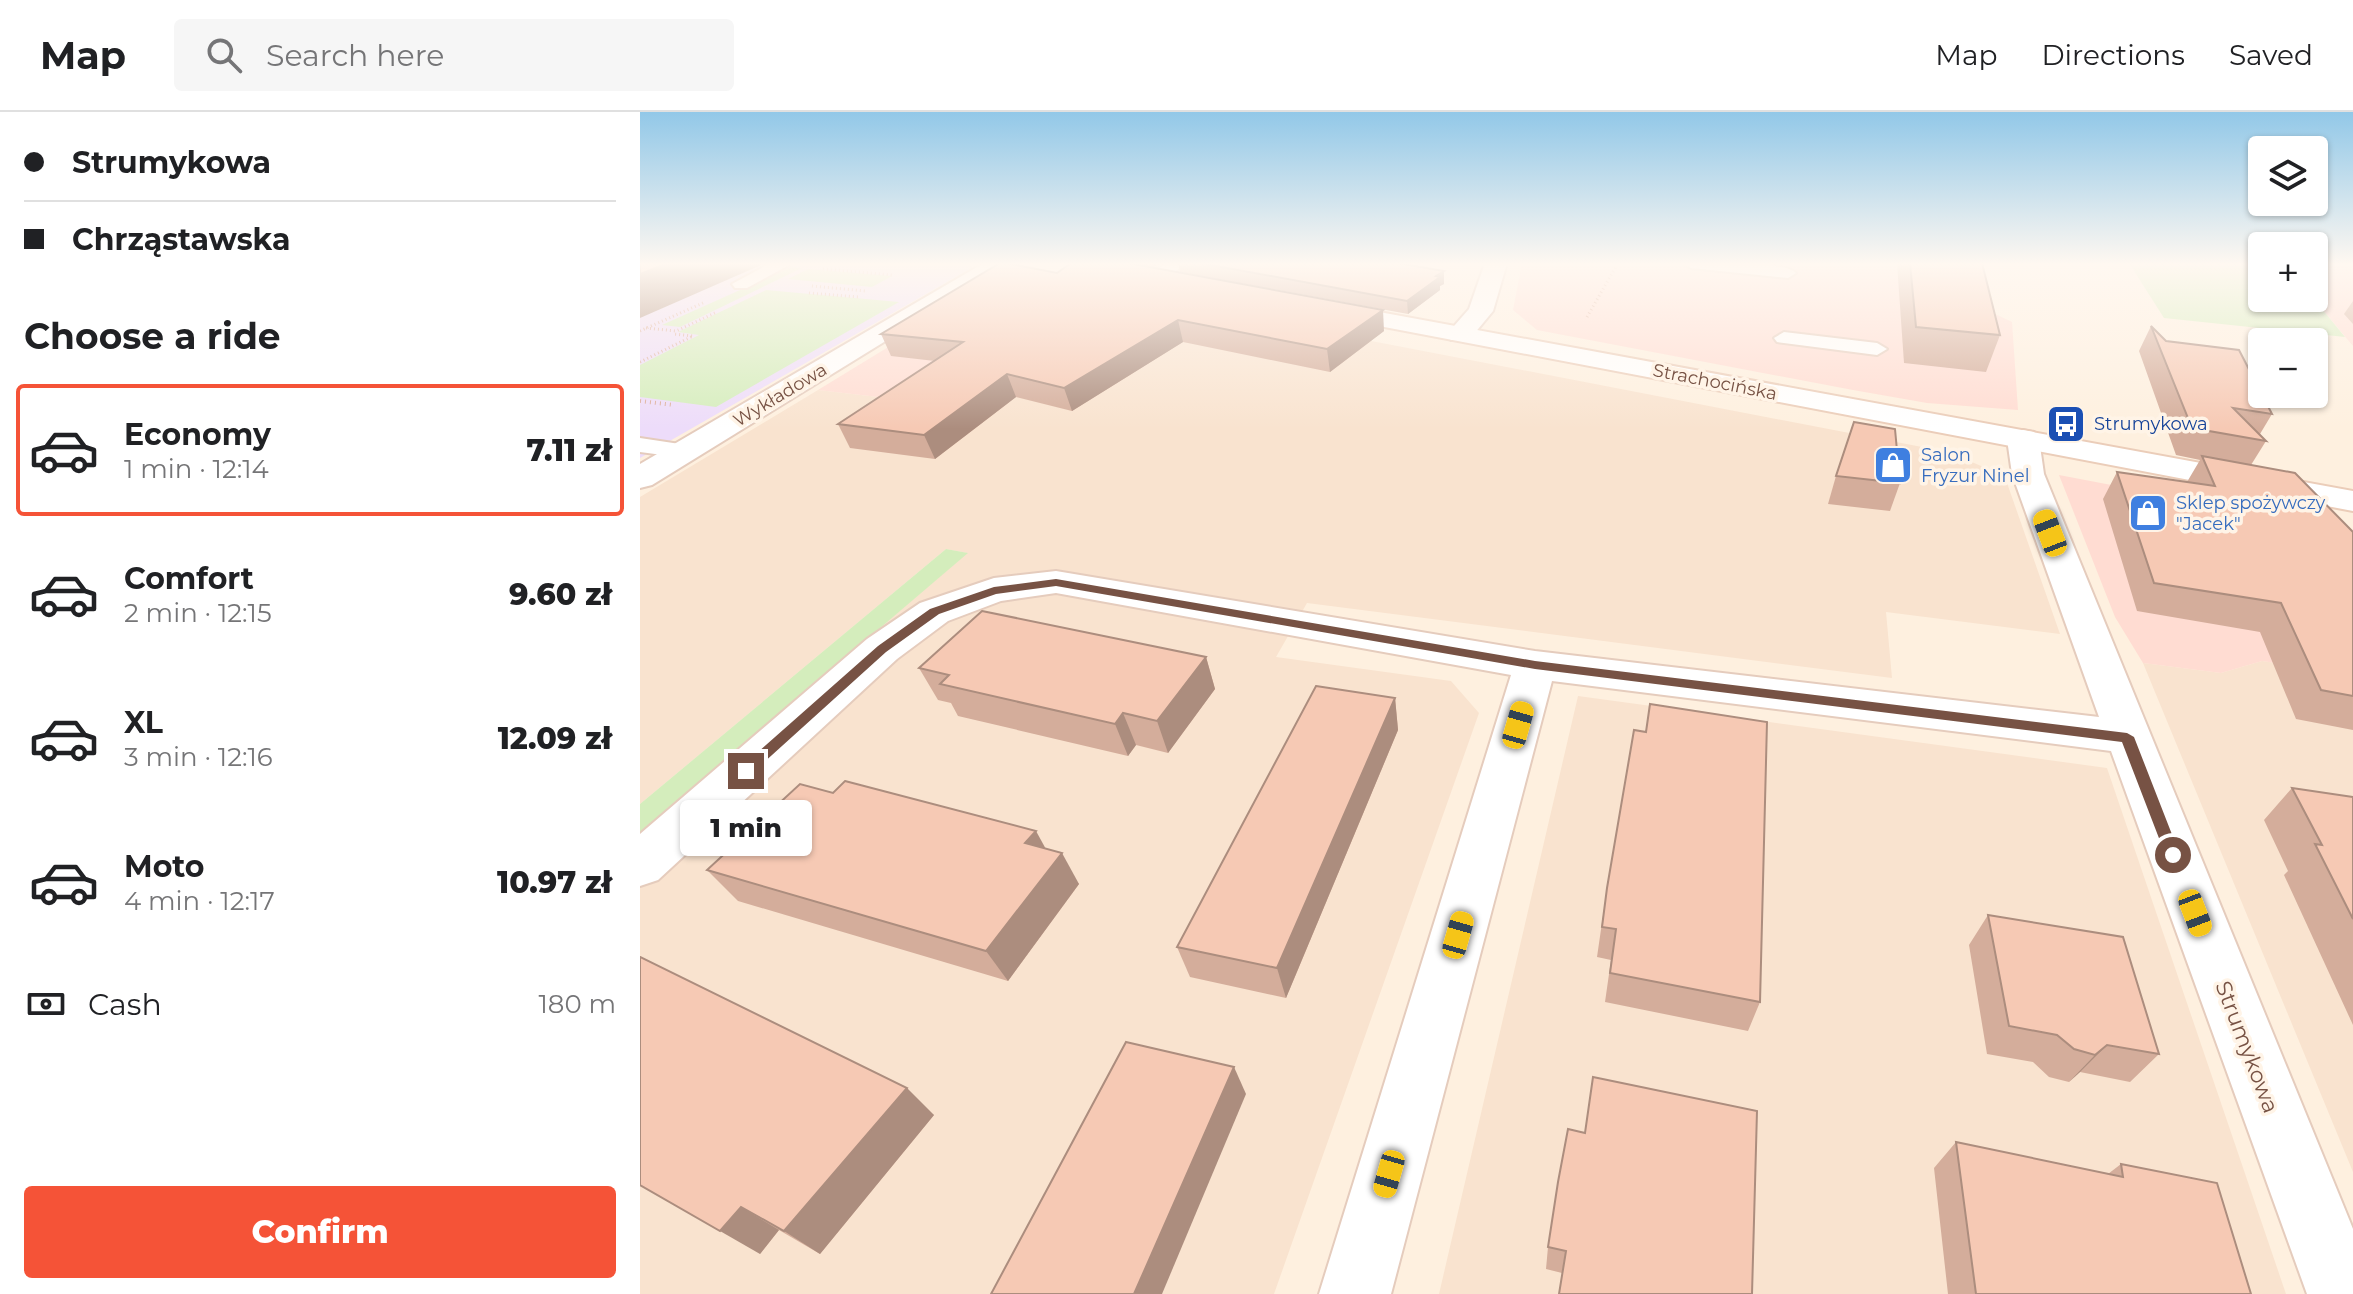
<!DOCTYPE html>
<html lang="en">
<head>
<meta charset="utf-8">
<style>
	body { margin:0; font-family:Montserrat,sans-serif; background:#f6f6f6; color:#202124; height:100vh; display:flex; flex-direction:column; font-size:30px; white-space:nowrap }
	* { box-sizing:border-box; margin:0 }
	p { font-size:26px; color:#757577 }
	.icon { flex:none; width:44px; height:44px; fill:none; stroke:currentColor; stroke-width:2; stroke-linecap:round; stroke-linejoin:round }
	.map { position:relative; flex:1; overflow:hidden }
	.details { display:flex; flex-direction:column; background:#fff; width:640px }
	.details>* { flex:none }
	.banner { display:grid; align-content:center; height:176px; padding:0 24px; background:#fff }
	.fabs { position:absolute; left:1608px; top:24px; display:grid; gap:16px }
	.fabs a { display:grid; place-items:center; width:80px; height:80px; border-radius:8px; background:#fff; box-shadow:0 2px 6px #0004; font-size:40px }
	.end { position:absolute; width:36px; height:36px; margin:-18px; border:10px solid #775244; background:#fff; box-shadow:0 0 0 4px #fff }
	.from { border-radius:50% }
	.bubble { position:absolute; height:56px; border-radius:8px; background:#fff; box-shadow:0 2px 6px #0004; font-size:26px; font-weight:800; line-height:56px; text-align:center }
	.car { position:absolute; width:24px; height:48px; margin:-24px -12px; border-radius:10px; box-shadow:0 0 6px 2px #0007; background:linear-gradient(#f5c518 24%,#345 0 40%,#f5c518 0 76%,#345 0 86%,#f5c518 0) }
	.banner b { display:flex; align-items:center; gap:28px; height:76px; font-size:30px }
	.banner b+b { border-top:2px solid #e0e0e0 }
	.banner i { width:20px; height:20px; background:#202124 }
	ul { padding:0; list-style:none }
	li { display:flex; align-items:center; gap:24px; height:132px; margin:0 16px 12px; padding:0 8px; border:4px solid transparent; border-radius:8px }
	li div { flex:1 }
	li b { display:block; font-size:30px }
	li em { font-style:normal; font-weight:800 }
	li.on { border-color:#f55337 }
	li>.icon { width:72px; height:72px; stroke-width:1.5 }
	h2 { padding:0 24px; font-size:36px; line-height:96px }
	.pay { display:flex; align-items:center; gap:20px; height:88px; padding:0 24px; font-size:30px }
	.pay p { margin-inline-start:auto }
	.primary-button { display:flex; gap:16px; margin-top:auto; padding:16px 24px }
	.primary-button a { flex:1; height:92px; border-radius:8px; background:#f55337; color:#fff; font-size:32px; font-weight:800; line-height:92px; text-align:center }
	header { display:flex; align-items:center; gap:48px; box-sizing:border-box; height:112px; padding:0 40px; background:#fff; border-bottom:2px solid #e0e0e0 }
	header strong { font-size:38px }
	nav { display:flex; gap:44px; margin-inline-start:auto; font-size:28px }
	.search { width:560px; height:72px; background:#f6f6f6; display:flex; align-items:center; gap:20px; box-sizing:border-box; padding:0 28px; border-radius:8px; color:#757577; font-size:30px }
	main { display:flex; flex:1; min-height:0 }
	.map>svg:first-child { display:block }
	.residential { fill:#f9e3cf }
	.commercial { fill:#ffdcd2 }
	.education { fill:#eddcfa }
	.green { fill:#d4edbc }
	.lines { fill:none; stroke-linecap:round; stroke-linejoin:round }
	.service-casing { stroke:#e5ccbd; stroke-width:4 }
	.minor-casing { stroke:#e5ccbd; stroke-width:4 }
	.secondary-casing { stroke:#ebcdb9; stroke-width:4 }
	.path-far1 { stroke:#dbac97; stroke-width:3; stroke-dasharray:1 3; stroke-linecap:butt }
	.path { stroke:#dbac97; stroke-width:4; stroke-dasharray:1 4; stroke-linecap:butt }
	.service { fill:#fff; fill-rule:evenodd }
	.minor { fill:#fff; fill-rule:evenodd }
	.secondary { fill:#fff; fill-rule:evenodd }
	.wall { fill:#d4ad9b }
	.shaded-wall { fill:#ac8d7e }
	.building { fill:#f6c9b4; stroke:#ac8d7e; stroke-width:2 }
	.route { fill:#775244 }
	.labels { text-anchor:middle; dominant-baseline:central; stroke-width:7; stroke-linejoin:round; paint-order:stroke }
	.far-street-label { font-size:18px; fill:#775244; stroke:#fff4e7 }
	.far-transit-label { font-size:18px; fill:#164399; stroke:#fff4e7; text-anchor:start }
	.far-shop-label { font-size:18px; fill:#366cbe; stroke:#fff4e7; text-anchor:start }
	.street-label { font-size:22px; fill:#775244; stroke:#fff4e7 }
</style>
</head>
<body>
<header>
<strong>Map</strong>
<div class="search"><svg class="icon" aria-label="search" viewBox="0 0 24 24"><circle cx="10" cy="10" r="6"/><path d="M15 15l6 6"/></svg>Search here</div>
<nav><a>Map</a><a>Directions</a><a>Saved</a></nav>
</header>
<main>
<section class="details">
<div class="banner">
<b><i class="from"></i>Strumykowa</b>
<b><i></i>Chrząstawska</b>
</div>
<h2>Choose a ride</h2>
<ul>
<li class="on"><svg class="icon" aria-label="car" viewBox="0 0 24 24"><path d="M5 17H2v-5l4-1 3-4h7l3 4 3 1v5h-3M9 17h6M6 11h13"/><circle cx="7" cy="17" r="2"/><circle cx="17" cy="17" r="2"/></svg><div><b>Economy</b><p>1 min · 12:14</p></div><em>7.11 zł</em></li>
<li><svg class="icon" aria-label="car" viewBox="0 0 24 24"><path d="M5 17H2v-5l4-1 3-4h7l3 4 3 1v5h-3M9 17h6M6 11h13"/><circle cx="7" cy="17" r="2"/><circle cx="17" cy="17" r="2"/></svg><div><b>Comfort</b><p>2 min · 12:15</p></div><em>9.60 zł</em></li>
<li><svg class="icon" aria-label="car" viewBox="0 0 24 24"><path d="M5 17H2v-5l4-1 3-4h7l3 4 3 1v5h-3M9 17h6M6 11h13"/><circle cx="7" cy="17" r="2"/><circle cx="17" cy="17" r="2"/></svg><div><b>XL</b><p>3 min · 12:16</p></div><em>12.09 zł</em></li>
<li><svg class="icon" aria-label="car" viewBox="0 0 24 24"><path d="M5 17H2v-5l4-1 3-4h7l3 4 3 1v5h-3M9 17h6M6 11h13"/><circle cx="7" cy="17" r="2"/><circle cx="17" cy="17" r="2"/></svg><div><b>Moto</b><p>4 min · 12:17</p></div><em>10.97 zł</em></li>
</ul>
<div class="pay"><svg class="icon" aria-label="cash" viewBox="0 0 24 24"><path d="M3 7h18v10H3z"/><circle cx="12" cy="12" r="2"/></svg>Cash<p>180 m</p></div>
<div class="primary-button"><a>Confirm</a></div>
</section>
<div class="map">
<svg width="1713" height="1182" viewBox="0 0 1713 1182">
	<rect width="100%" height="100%" fill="#fef0df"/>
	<g class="residential">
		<polygon points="436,172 1308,340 1353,359 1367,371 1420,522 1246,500 1252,566 667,491 636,545 811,569 839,601 634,1182 0,1182 0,721 327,441 306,437 0,692 0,385 178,278 272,289"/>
		<polygon points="1622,549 1713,562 1713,1060 1503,551 1581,561"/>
		<polygon points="938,584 1467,656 1646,1182 799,1182"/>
	</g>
	<g class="commercial">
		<polygon points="882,151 1338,151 1349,199 1372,210 1378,298 1287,291 1213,278 897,218 873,198"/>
		<polygon points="1674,151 1713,151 1713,234 1673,186"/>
		<polygon points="371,160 272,289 178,278"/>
		<polygon points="1419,363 1660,409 1713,562 1622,549 1581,561 1503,551 1475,505"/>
	</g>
	<polygon class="education" points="0,151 313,151 333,155 0,346"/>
	<g class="green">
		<polygon points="1489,151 1622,151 1622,186 1673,186 1705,225 1524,206"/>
		<polygon points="151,155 162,156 40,215 22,213"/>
		<polygon points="168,157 252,164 232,175 148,167"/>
		<polygon points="126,178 259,190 76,295 0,285 0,253 59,223 38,220"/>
		<polygon points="306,437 328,441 0,721 0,692"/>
	</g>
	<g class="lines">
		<g class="service-casing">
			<g id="service">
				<polygon points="131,151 153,151 107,176 95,176 92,172"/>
				<polygon points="527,151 548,151 520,169 508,169 506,165"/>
				<path d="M 1043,151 C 1066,151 1142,148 1156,161 L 1148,166 L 1051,156 Z"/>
				<polygon points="1144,220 1237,231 1247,237 1237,243 1137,230 1134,226"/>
				<polygon points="0,326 53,334 57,339 53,344 45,346 0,340"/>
			</g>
		</g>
		<g class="minor-casing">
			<g id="minor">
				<polygon points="344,151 372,151 12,373 0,376 0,352"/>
				<polygon points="845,151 867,151 853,199 829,228 811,228 807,222 829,197"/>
				<polygon points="1383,318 1394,320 1399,327 1404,362 1713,1117 1713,1182 1667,1182 1471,639 912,569 751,1182 679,1182 871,563 416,481 361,489 308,509 257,547 18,768 0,774 0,722 227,527 280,491 354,466 416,459 895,539 1459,605 1372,362 1367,327 1372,320"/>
			</g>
		</g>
		<g class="secondary-casing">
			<polygon id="secondary" points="685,190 1713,379 1713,399 676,202 673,197 676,192"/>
		</g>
		<g class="path-far1">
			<polyline points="183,157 253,163"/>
			<polyline points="172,174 226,179"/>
			<polyline points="169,181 219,185"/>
			<polyline points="947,205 978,151"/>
			<polyline points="6,216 36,219 77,200"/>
			<polyline points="0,219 65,190"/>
			<polyline points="0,250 53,224 34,222"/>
		</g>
		<polyline class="path" points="0,289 34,293"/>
		<use href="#service" class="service"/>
		<use href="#minor" class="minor"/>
		<use href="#secondary" class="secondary"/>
	</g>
	<g class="wall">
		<polygon points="491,151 522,151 515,155"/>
		<polygon points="538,151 758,151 804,172 800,174 800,178 768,202 540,160"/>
		<polygon points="1257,151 1342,151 1360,223 1346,260 1264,251"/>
		<polygon points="417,161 744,219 690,260 543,230 432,299 376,285 295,347 210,336 198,312 295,249 251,244 241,222"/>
		<polygon points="1713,189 1713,212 1704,202"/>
		<polygon points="1511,214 1526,229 1632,302 1620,322 1626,329 1611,353 1713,420 1713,618 1656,607 1620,520 1497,499 1463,387 1477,360 1547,370 1560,348 1536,343 1499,239"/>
		<polygon points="1196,364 1260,371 1250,399 1188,392"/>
		<polygon points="566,545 575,577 528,641 496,633 488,644 318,604 311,591 298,588 279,556"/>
		<polygon points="755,586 758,618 646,886 550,865 537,835"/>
		<polygon points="1652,676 1713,685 1713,913 1644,763 1648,759 1624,708"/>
		<polygon points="405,736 439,772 368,869 98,789 67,758"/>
		<polygon points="967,776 1120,890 1108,919 965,890 971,848 957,845"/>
		<polygon points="1348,803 1519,942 1490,970 1440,960 1429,970 1409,965 1393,950 1347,942 1329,833"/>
		<polygon points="0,845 294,1003 180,1142 139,1118 120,1142"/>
		<polygon points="945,1021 922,1161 906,1157 908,1135"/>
		<polygon points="1316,1030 1468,1062 1481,1052 1611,1182 1308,1182 1294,1056"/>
	</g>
	<g class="shaded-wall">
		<polygon points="28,151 126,151 0,206 0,162"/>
		<polygon points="804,159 804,172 800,174 800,178 768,202 767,189"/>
		<polygon points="743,198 744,219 690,260 687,237"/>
		<polygon points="538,208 543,230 432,299 424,276"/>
		<polygon points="367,262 376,285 295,347 284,323"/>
		<polygon points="566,545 575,577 528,641 517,609"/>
		<polygon points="755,586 758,618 646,886 637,856"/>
		<polygon points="483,601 496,633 488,644 475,612"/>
		<polygon points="396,719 413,750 385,731"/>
		<polygon points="422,741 439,772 368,869 346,839"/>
		<polygon points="1467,933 1440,960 1429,970 1455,943"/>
		<polygon points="594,955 606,982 522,1182 494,1182"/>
		<polygon points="267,976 294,1003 180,1142 144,1119"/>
		<polygon points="101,1095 139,1118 120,1142 80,1119"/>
	</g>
	<g class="building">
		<polygon points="0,151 28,151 0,162"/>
		<polygon points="360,151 366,151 417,161 431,151 488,151 743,198 687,237 538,208 424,276 367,262 284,323 198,312 323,230 241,222"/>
		<polygon points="560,151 758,151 804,159 796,164 800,165 767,189"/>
		<polygon points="1270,151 1342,151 1360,223 1276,215"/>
		<polygon points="1511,214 1526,229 1599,238 1632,302 1593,296 1626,329 1552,316"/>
		<polygon points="1214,310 1255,317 1260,371 1196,364"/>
		<polygon points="1562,344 1655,361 1713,420 1713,584 1681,578 1641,491 1514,471 1477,360 1575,374"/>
		<polygon points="342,499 566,545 517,609 483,601 475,612 300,572 309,563 279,556"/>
		<polygon points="676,574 755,586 637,856 537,835"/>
		<polygon points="1010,592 1127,610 1120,890 970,861 976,817 962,815 967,776 994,618 1006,620"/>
		<polygon points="205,669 396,719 385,731 422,741 346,839 67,758 160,672 193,681"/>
		<polygon points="1652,676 1713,685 1713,807 1675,732 1682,733"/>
		<polygon points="1348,803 1483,825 1519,942 1467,933 1455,943 1434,937 1417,923 1369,914"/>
		<polygon points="0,845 267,976 144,1119 101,1095 80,1119 0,1073"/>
		<polygon points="486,930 594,955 494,1182 351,1182"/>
		<polygon points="953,965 1117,999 1112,1182 919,1182 926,1139 908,1135 918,1070 928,1017 945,1021"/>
		<polygon points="1316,1030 1483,1065 1481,1052 1577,1071 1611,1182 1336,1182"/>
	</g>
	<linearGradient id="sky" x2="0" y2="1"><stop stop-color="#92c8e8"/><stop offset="0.48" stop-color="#fff8f1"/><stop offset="1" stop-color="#fff8f1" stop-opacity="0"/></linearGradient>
	<rect width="1713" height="317" fill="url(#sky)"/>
	<polygon class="route" points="416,467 895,549 1487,621 1494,625 1540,743 1538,747 1527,747 1482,630 895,557 416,474 356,482 299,502 246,540 111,662 101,662 101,655 238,534 290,497 354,475"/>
	<defs>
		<g id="bus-square" transform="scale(2)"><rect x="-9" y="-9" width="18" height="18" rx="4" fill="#1a4fb4" stroke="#fff4e7"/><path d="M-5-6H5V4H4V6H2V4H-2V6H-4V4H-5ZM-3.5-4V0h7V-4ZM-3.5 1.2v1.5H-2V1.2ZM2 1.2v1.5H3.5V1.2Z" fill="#fff"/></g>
		<g id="shop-square" transform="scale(2)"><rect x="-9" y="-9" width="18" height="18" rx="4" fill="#3f7fe0" stroke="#fff4e7"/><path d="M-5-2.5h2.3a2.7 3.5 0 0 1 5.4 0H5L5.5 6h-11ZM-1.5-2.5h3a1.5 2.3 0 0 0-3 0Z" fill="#fff"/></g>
	</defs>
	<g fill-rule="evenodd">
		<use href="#bus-square" x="1426" y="312"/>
		<use href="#shop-square" x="1253" y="353"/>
		<use href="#shop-square" x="1508" y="401"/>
	</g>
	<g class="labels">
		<g class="far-street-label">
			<text transform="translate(1075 270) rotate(11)">Strachocińska</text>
			<text transform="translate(140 283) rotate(-31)">Wykładowa</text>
		</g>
		<g class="far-transit-label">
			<text x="1454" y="312">Strumykowa</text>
		</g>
		<g class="far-shop-label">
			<text x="1281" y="343">Salon<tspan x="1281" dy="21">Fryzur Ninel</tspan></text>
			<text x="1536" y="391">Sklep spożywczy<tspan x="1536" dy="21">"Jacek"</tspan></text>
		</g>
		<g class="street-label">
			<text transform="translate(1607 935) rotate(69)">Strumykowa</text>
		</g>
	</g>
</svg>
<div class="fabs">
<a><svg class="icon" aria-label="layers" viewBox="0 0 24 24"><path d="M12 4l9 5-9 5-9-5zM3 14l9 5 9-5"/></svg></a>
<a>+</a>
<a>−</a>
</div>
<i class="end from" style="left:1533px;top:743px"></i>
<i class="end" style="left:106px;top:659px"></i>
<div class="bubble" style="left:40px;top:688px;width:132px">1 min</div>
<i class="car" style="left:1410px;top:421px;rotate:339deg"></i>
<i class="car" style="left:878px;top:613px;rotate:16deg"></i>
<i class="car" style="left:1555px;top:801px;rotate:159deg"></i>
<i class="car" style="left:818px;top:823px;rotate:16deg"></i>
<i class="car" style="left:749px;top:1062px;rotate:196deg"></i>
</div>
</main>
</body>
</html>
